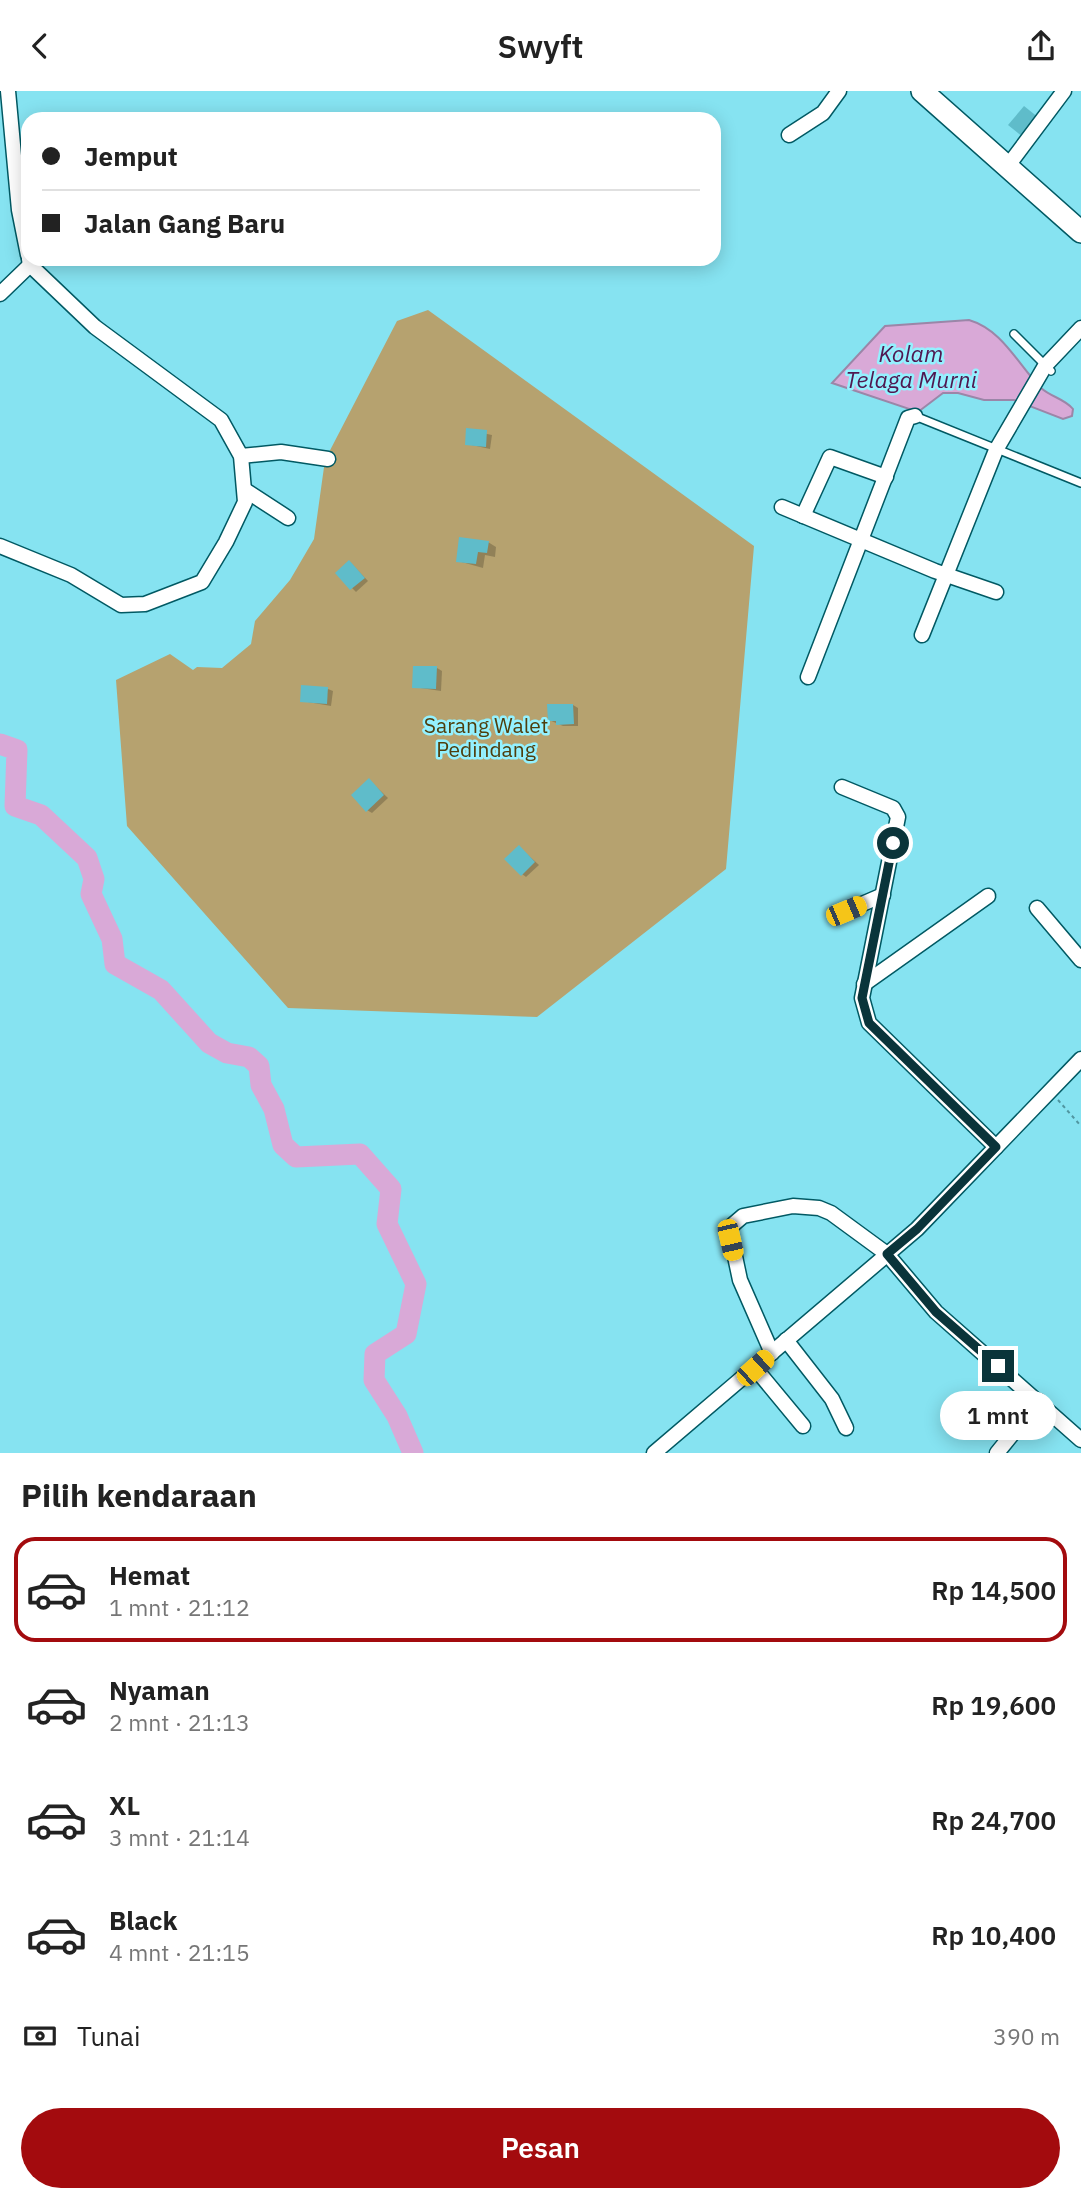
<!DOCTYPE html>
<html lang="id">
<head>
<meta charset="utf-8">
<style>
	body { margin:0; font-family:"IBM Plex Sans",sans-serif; background:#f6f6f6; color:#222; height:100vh; display:flex; flex-direction:column; font-size:26px; white-space:nowrap }
	* { box-sizing:border-box; margin:0 }
	p { font-size:23px; color:#767676 }
	.icon { flex:none; width:38px; height:38px; fill:none; stroke:currentColor; stroke-width:2; stroke-linecap:round; stroke-linejoin:round }
	.map { position:relative; height:1362px; overflow:hidden }
	.side { display:flex; flex-direction:column; background:#fff; flex:1 }
	.side>* { flex:none }
	.guide { position:absolute; left:21px; top:21px; width:700px; height:154px; border-radius:21px; box-shadow:0 4px 18px #0003; display:grid; align-content:center; height:154px; padding:0 21px; background:#fff }
	.end { position:absolute; width:32px; height:32px; margin:-16px; border:9px solid #0a343a; background:#fff; box-shadow:0 0 0 4px #fff }
	.from { border-radius:50% }
	.bubble { position:absolute; height:49px; border-radius:24px; background:#fff; box-shadow:0 4px 18px #0003; font-size:23px; font-weight:600; line-height:49px; text-align:center }
	.car { position:absolute; width:21px; height:42px; margin:-21px -10px; border-radius:9px; box-shadow:0 0 5px 2px #0007; background:linear-gradient(#f5c518 24%,#345 0 40%,#f5c518 0 76%,#345 0 86%,#f5c518 0) }
	.guide b { display:flex; align-items:center; gap:24px; height:66px; font-size:26px }
	.guide b+b { border-top:2px solid #e0e0e0 }
	.guide i { width:18px; height:18px; background:#222 }
	ul { padding:0; list-style:none }
	li { display:flex; align-items:center; gap:21px; height:105px; margin:0 14px 10px; padding:0 7px; border:4px solid transparent; border-radius:21px }
	li div { flex:1 }
	li b { display:block; font-size:26px }
	li em { font-style:normal; font-weight:600 }
	li.selected { border-color:#a30b0e }
	li>.icon { width:63px; height:63px; stroke-width:1.5 }
	h2 { padding:0 21px; font-size:32px; line-height:84px }
	.pay { display:flex; align-items:center; gap:18px; height:77px; padding:0 21px; font-size:26px }
	.pay p { margin-inline-start:auto }
	.button { display:flex; gap:14px; margin-top:auto; padding:14px 21px }
	.button a { flex:1; height:80px; border-radius:42px; background:#a30b0e; color:#fff; font-size:28px; font-weight:600; line-height:80px; text-align:center }
	header { display:flex; justify-content:space-between; align-items:center; height:91px; padding:0 21px; background:#fff; font-size:32px; font-weight:600 }
	.map>svg:first-child { display:block }
	.green { fill:#b6a26f }
	.water { fill:#d9a9d7; stroke:#9b86a8; stroke-width:2 }
	.shadow { fill:#0003 }
	.lines { fill:none; stroke-linecap:round; stroke-linejoin:round }
	.river { stroke:#d9a9d7; stroke-width:21 }
	.building { fill:#5fbcca }
	.lane-casing { stroke:#015963; stroke-width:10 }
	.street-casing { stroke:#015963; stroke-width:17 }
	.secondary-casing { stroke:#015963; stroke-width:24 }
	.path { stroke:#5096a1; stroke-width:2; stroke-dasharray:3.5 3.5; stroke-linecap:butt }
	.lane { stroke:#fff; stroke-width:7 }
	.street { stroke:#fff; stroke-width:14 }
	.secondary { stroke:#fff; stroke-width:21 }
	.route { stroke:#0a343a; stroke-width:9 }
	.labels { text-anchor:middle; dominant-baseline:central; stroke-width:5; stroke-linejoin:round; paint-order:stroke }
	.park-label { font-size:21px; fill:#4f3e0d; stroke:#94f1ff }
	.water-label { font-size:23px; font-style:italic; fill:#501850; stroke:#94f1ff }
</style>
</head>
<body>
<header><svg class="icon" aria-label="back" viewBox="0 0 24 24"><path d="M15 5l-7 7 7 7"/></svg>Swyft<svg class="icon" aria-label="share" viewBox="0 0 24 24"><path d="M12 15V3M7 8l5-5 5 5M5 13v7h14v-7"/></svg></header>
<div class="map">
<svg width="1081" height="1362" viewBox="0 0 1081 1362">
	<rect width="100%" height="100%" fill="#86e3f1"/>
	<polygon class="green" points="428,219 754,455 726,778 537,926 288,917 127,735 116,589 170,563 193,579 197,576 222,577 251,553 255,530 290,489 314,448 325,369 397,230"/>
	<path class="water" d="M 969,229 C 1003,239 1018,274 1041,297 C 1051,306 1065,308 1073,318 L 1072,325 L 1063,328 L 1014,309 L 984,309 L 958,302 L 943,302 L 918,321 L 832,292 L 885,235 Z"/>
	<g class="shadow">
		<polygon points="468,339 492,344 490,358 467,353"/>
		<polygon points="488,451 496,456 495,466 485,464 483,477 458,470"/>
		<polygon points="350,471 368,490 356,501 337,482"/>
		<polygon points="437,577 442,580 441,600 414,596"/>
		<polygon points="328,598 333,600 331,615 302,610"/>
		<polygon points="573,614 578,617 578,635 563,635 549,629"/>
		<polygon points="369,689 388,707 372,722 367,719"/>
		<polygon points="519,756 539,774 526,786 522,783"/>
	</g>
	<g class="lines">
		<polyline class="river" points="0,653 17,659 15,715 41,724 87,767 94,788 91,803 112,848 115,873 161,899 209,952 227,962 249,966 259,975 261,994 274,1018 283,1054 296,1066 360,1063 391,1098 387,1133 416,1193 406,1243 375,1263 374,1289 397,1325 413,1362"/>
	</g>
	<g class="building">
		<polygon points="1024,15 1039,27 1023,46 1008,34"/>
		<polygon points="466,337 487,339 486,356 465,354"/>
		<polygon points="459,446 489,450 487,462 478,461 476,473 456,471"/>
		<polygon points="349,469 365,487 350,499 335,482"/>
		<polygon points="413,575 437,575 436,598 412,597"/>
		<polygon points="301,594 328,596 327,613 300,611"/>
		<polygon points="547,613 573,613 574,633 556,634 556,630 548,630"/>
		<polygon points="369,687 384,704 366,721 351,704"/>
		<polygon points="519,754 535,771 521,785 504,768"/>
	</g>
	<g class="lines">
		<g class="lane-casing">
			<g id="lane">
				<polyline points="1014,243 1051,280"/>
				<polyline points="915,325 1081,392"/>
			</g>
		</g>
		<g class="street-casing">
			<g id="street">
				<polyline points="8,0 19,119 28,164"/>
				<polyline points="789,44 823,22 839,0"/>
				<polyline points="1007,76 1064,0"/>
				<polyline points="0,203 30,174"/>
				<polyline points="241,365 281,361 328,368"/>
				<polyline points="245,399 288,427"/>
				<polyline points="782,416 935,480 996,501"/>
				<polyline points="803,425 830,366 886,386"/>
				<polyline points="0,455 71,484 121,514 145,513 202,491 226,451 245,411 241,365 221,329 95,236 30,174 29,168"/>
				<polyline points="922,544 996,359 1045,275 1081,237"/>
				<polyline points="808,586 908,327 915,325"/>
				<polyline points="842,696 893,717 898,726 862,907 869,932 996,1056"/>
				<polyline points="1037,817 1081,869"/>
				<polyline points="846,820 883,804"/>
				<polyline points="864,893 988,805"/>
				<polyline points="786,1249 832,1308 846,1337"/>
				<polyline points="772,1262 740,1189 729,1137 743,1125 793,1115 819,1117 831,1122 887,1163 936,1221 1081,1349"/>
				<polyline points="755,1277 803,1335"/>
				<polyline points="654,1362 917,1138 1081,968"/>
				<polyline points="997,1362 1039,1310"/>
			</g>
		</g>
		<g class="secondary-casing">
			<polyline id="secondary" points="922,0 1081,141"/>
		</g>
		<polyline class="path" points="1058,1009 1081,1035"/>
		<use href="#lane" class="lane"/>
		<use href="#street" class="street"/>
		<use href="#secondary" class="secondary"/>
	</g>
	<g class="lines">
		<polyline class="route" points="893,752 862,907 869,932 996,1056 917,1138 887,1163 936,1221 998,1275"/>
	</g>
	<g class="labels">
		<g class="park-label">
			<text x="486" y="634">Sarang Walet<tspan x="486" dy="24">Pedindang</tspan></text>
		</g>
		<g class="water-label">
			<text x="911" y="262">Kolam<tspan x="911" dy="26">Telaga Murni</tspan></text>
		</g>
	</g>
</svg>
<i class="end from" style="left:893px;top:752px"></i>
<i class="end" style="left:998px;top:1275px"></i>
<div class="bubble" style="left:940px;top:1300px;width:116px">1 mnt</div>
<i class="car" style="left:846px;top:820px;rotate:67deg"></i>
<i class="car" style="left:730px;top:1149px;rotate:167deg"></i>
<i class="car" style="left:755px;top:1277px;rotate:48deg"></i>
<div class="guide">
<b><i class="from"></i>Jemput</b>
<b><i></i>Jalan Gang Baru</b>
</div>
</div>
<section class="side">
<h2>Pilih kendaraan</h2>
<ul>
<li class="selected"><svg class="icon" aria-label="car" viewBox="0 0 24 24"><path d="M5 17H2v-5l4-1 3-4h7l3 4 3 1v5h-3M9 17h6M6 11h13"/><circle cx="7" cy="17" r="2"/><circle cx="17" cy="17" r="2"/></svg><div><b>Hemat</b><p>1 mnt · 21:12</p></div><em>Rp 14,500</em></li>
<li><svg class="icon" aria-label="car" viewBox="0 0 24 24"><path d="M5 17H2v-5l4-1 3-4h7l3 4 3 1v5h-3M9 17h6M6 11h13"/><circle cx="7" cy="17" r="2"/><circle cx="17" cy="17" r="2"/></svg><div><b>Nyaman</b><p>2 mnt · 21:13</p></div><em>Rp 19,600</em></li>
<li><svg class="icon" aria-label="car" viewBox="0 0 24 24"><path d="M5 17H2v-5l4-1 3-4h7l3 4 3 1v5h-3M9 17h6M6 11h13"/><circle cx="7" cy="17" r="2"/><circle cx="17" cy="17" r="2"/></svg><div><b>XL</b><p>3 mnt · 21:14</p></div><em>Rp 24,700</em></li>
<li><svg class="icon" aria-label="car" viewBox="0 0 24 24"><path d="M5 17H2v-5l4-1 3-4h7l3 4 3 1v5h-3M9 17h6M6 11h13"/><circle cx="7" cy="17" r="2"/><circle cx="17" cy="17" r="2"/></svg><div><b>Black</b><p>4 mnt · 21:15</p></div><em>Rp 10,400</em></li>
</ul>
<div class="pay"><svg class="icon" aria-label="cash" viewBox="0 0 24 24"><path d="M3 7h18v10H3z"/><circle cx="12" cy="12" r="2"/></svg>Tunai<p>390 m</p></div>
<div class="button"><a>Pesan</a></div>
</section>
</body>
</html>
